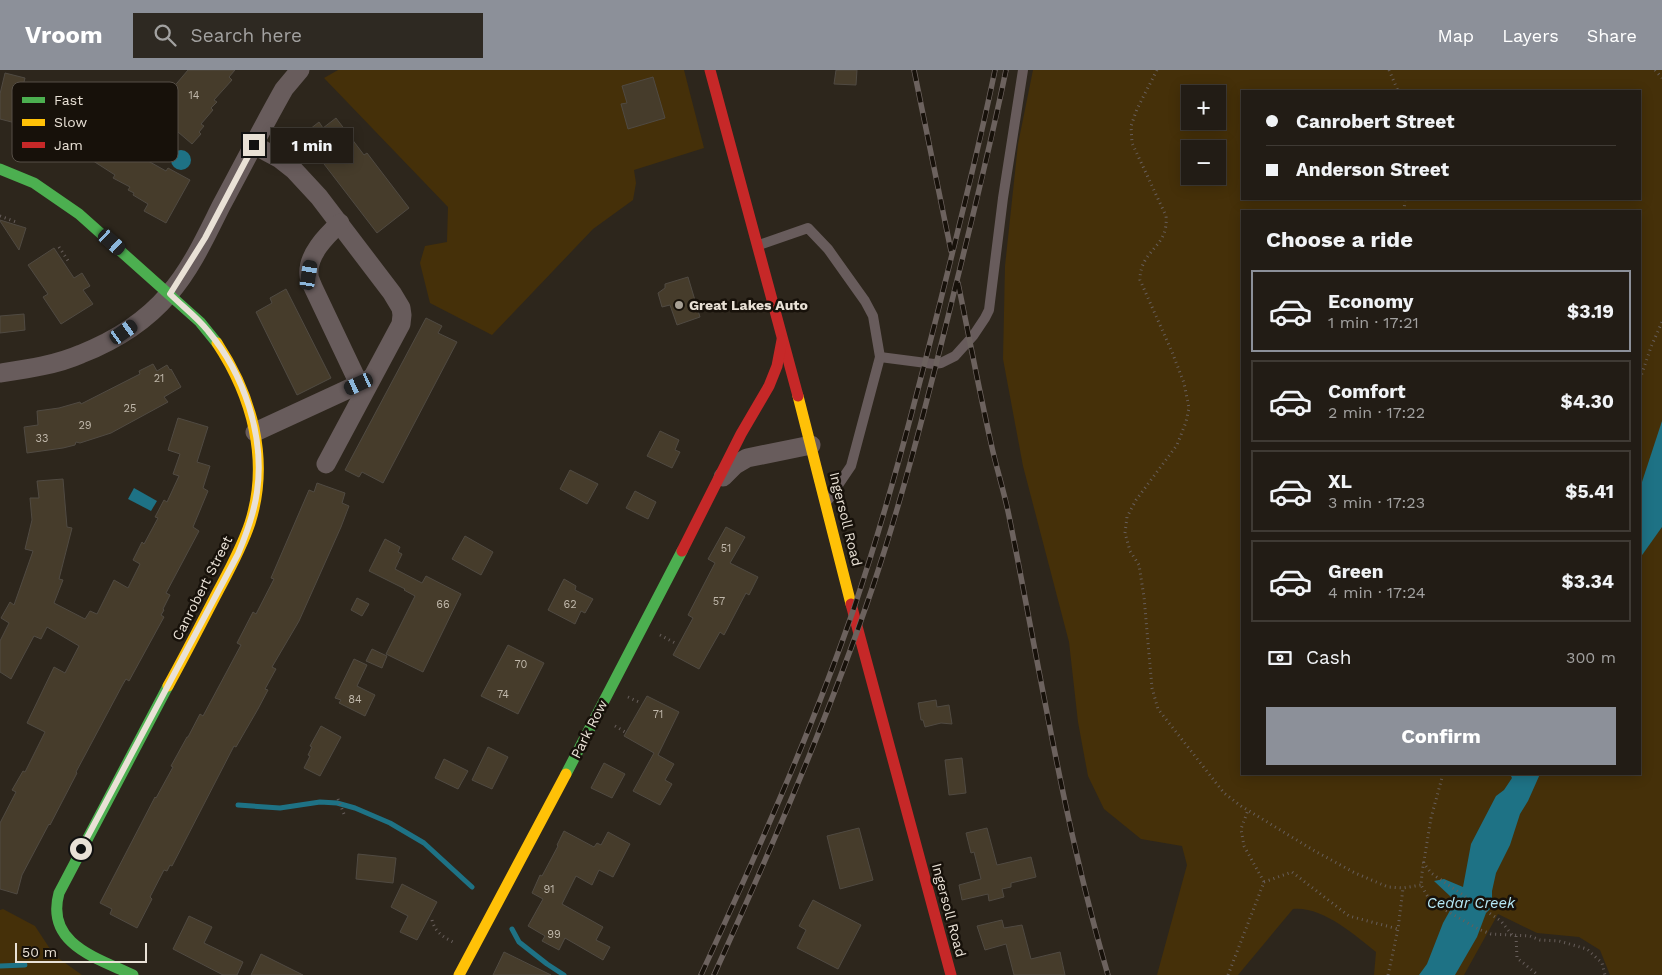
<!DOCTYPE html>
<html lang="en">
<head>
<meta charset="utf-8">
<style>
	body { margin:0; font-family:"Work Sans",sans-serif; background:#2e2922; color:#f1f3f6; height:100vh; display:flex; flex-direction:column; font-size:19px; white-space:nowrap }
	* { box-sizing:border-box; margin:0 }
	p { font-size:16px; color:#a2a1a0 }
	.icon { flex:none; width:28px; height:28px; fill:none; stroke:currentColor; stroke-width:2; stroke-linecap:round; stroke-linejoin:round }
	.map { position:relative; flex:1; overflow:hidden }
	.details { position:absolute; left:1241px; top:140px; width:400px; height:565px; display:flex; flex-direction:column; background:#221c15; border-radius:0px; box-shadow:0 2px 12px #0003,0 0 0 1px #3f3a34 }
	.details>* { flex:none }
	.guide { position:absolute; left:1241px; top:20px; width:400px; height:110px; border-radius:0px; box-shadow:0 2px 12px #0003,0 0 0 1px #3f3a34; display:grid; align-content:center; height:110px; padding:0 25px; background:#221c15 }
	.controls { position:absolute; left:1181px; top:15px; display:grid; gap:10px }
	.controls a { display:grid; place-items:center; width:45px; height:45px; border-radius:0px; background:#221c15; box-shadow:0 2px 12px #0003,0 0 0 1px #3f3a34; font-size:25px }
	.scale { position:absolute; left:15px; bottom:12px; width:132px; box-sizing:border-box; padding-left:5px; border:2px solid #e9e1d6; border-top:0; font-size:14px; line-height:18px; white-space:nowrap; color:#e9e1d6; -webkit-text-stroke:4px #17110a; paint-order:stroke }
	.end { position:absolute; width:22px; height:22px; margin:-11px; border:6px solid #e9e1d6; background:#111; box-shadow:0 0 0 2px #111 }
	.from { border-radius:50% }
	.bubble { position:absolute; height:35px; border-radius:0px; background:#221c15; box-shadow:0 2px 12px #0003,0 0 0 1px #3f3a34; font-size:16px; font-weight:700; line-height:35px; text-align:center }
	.car { position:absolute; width:15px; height:30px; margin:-15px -8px; border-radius:6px; box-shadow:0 0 4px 1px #0007; background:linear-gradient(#222 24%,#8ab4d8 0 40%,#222 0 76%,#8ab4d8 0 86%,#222 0) }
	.guide b { display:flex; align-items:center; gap:18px; height:48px; font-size:19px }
	.guide b+b { border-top:1px solid #3f3a34 }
	.guide i { width:12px; height:12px; background:#f1f3f6 }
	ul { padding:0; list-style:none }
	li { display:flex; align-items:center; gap:15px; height:82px; margin:0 10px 8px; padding:0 15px; border:2px solid #3f3a34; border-radius:0px }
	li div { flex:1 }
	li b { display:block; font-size:19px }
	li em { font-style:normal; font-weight:700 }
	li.current { border-color:#8c9099 }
	li>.icon { width:45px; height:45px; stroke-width:1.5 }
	h2 { padding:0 25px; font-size:22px; line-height:60px }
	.pay { display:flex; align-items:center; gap:12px; height:55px; padding:0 25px; font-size:19px }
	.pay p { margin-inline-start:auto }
	.primary-button { display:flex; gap:10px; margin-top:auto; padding:10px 25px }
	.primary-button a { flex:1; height:58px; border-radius:0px; background:#8c9099; color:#fff; font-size:20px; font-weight:700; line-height:58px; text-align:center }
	header { display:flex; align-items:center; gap:30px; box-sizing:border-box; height:70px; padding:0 25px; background:#8c9099; color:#fff }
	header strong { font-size:24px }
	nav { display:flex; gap:28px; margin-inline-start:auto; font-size:18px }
	.search { width:350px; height:45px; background:#2e2922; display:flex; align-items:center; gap:12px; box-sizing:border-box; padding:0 18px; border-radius:0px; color:#a2a1a0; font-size:19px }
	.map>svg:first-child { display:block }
	.green { fill:#453009; fill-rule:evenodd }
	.water { fill:#1e7285 }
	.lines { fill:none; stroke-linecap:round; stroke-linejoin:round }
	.stream { stroke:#1e7285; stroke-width:5 }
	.building { fill:#463c2b; stroke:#504a42 }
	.path { stroke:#675e5b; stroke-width:3; stroke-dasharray:1 4; stroke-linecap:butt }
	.lane { stroke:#685c5c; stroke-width:10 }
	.street { stroke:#685c5c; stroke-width:19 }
	.fast { stroke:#4caf50; stroke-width:11 }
	.slow { stroke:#ffc107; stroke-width:11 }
	.jam { stroke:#c62828; stroke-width:11 }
	.rail-casing { stroke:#6c625e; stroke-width:5.5 }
	.rail { stroke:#17110a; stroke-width:4; stroke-dasharray:11; stroke-linecap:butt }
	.route { stroke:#e9e1d6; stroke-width:6 }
	.poi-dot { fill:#a7a095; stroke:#17110a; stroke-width:2 }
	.labels { text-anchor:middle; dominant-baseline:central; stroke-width:5; stroke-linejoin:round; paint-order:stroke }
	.number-label { font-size:11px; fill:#c0b8ab }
	.poi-label { font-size:14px; font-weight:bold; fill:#e9e1d6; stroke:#17110a; text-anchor:start }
	.street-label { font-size:14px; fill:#e9e1d6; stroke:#17110a }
	.water-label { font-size:15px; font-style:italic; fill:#b5e8f6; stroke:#17110a }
	.key { fill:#17110a; stroke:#564f47; stroke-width:1 }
	.key-label { font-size:14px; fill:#e9e1d6 }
</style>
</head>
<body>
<header>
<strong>Vroom</strong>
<div class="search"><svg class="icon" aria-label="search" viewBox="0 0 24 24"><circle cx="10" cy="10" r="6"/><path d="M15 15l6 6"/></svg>Search here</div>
<nav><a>Map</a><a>Layers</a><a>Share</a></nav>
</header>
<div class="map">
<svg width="1662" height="905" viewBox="0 0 1662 905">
	<rect width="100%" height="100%" fill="#2d261c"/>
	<g class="green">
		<polygon points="338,0 684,0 704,78 634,100 636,113 633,130 593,159 492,265 430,233 420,193 425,176 447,172 448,137 324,8"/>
		<path d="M 1033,0 L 1662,0 L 1662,905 L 1610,905 L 1600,880 L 1579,867 L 1537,863 L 1498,844 L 1464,905 L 1374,905 L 1376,882 C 1355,865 1322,836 1293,839 L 1238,905 L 1157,905 L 1187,795 L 1182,776 L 1141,769 L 1104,739 L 1088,706 L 1078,652 L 1069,572 L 1023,396 L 1003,289 L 1005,196 L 1018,74 ZM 1242,21 L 1640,21 L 1640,129 L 1242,129 ZM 1190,24 L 1218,24 L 1218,51 L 1190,51 ZM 1190,79 L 1218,79 L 1218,106 L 1190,106 ZM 1242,141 L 1640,141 L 1640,704 L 1242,704 Z"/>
		<polygon points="3,839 35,856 54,885 82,905 0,905 0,840"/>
	</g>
	<g class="water">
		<circle cx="181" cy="90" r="10"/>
		<polygon points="1662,351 1662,457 1640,488 1640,418"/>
		<polygon points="134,418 157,431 151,441 128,429"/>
		<polygon points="1510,704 1540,704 1528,731 1520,744 1510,775 1496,803 1492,821 1492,837 1486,843 1477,867 1455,905 1419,905 1427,894 1443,853 1452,837 1451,827 1434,811 1444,809 1463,817 1471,774 1496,726 1504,720 1512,708"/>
	</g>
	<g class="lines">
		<g class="stream">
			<polyline points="238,735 280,738 320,732 337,733 355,738 390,753 424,773 472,817"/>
			<polyline points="512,859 519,872 547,894 564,905"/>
			<polyline points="0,896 25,895"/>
		</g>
	</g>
	<g class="building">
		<polygon points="188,0 235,0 229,7 232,10 214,30 217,32 211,38 213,40 201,54 204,56 199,62 201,64 192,74 157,44 176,23 172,19"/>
		<polygon points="836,0 857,0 856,15 834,14"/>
		<polygon points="5,3 25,8 22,20 57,33 58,32 82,44 85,37 103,46 99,54 123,66 121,70 143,82 141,87 166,101 168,98 190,110 166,153 144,141 148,134 133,125 134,123 128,120 130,117 113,108 115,105 87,87 87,86 60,72 26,58 27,56 0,49 0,24"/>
		<polygon points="653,7 665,48 628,59 621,34 627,33 622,16"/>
		<polygon points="336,48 364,85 367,83 409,138 377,163 311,77 314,75 305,63 319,52 323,58"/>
		<polygon points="0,150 26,158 19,180 0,151"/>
		<polygon points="54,178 74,208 82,203 90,216 83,220 93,234 61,254 43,227 48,224 28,195"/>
		<polygon points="688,207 700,247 677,255 670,235 662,237 658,223 665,218 665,214"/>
		<polygon points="286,219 331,308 297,325 256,242 272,233 270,228"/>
		<polygon points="24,244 25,260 0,263 0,246"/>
		<polygon points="426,248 442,256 438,263 457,272 383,413 362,402 359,407 345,400"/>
		<polygon points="153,294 157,301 167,295 170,300 171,299 181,317 164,327 168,332 111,363 80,373 76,372 75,375 63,378 27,383 24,357 38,355 37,341 59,338 80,332 81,334 140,304 139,301"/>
		<polygon points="178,348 208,357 197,392 210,396 203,418 208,421 193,457 199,461 166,523 170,525 163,539 164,540 161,545 164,547 129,611 126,609 123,614 76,702 77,703 50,755 49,754 22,805 17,824 0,819 0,753 16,722 12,720 23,701 25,702 45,662 27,653 54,597 65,603 79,576 47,557 41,569 34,566 11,609 0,602 0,571 9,553 1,548 10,532 14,535 33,481 25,479 32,450 30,428 39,428 37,411 63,409 67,457 72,458 59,509 63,510 54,533 85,549 90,541 97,544 114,510 128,518 140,494 133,490 142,472 144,474 158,448 155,447 164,430 167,432 179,406 173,404 180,384 168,380"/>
		<polygon points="660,361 679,370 675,380 680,382 672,398 647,386"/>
		<polygon points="570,400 598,414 587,434 560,419"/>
		<polygon points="317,413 345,423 342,433 349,436 341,457 299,551 272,597 276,599 265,619 268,620 258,639 236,677 234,676 172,796 170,795 167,801 164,800 150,827 152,829 137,858 110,844 112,839 100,833 155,727 156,728 173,697 171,696 187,667 188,667 200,644 203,646 241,575 237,573 253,542 256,544 274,509 271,508 309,420 314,422"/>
		<polygon points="635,421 656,432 648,449 626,438"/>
		<polygon points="726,457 745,467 730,493 758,507 749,525 746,523 724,565 720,562 699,599 673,585 693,548 688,545 715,493 708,489"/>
		<polygon points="465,466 493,482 481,505 452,489"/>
		<polygon points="385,469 400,477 398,482 402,484 395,499 422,513 426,506 461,524 423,602 386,584 415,526 404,520 405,519 369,501"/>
		<polygon points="564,509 576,516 575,520 593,529 585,543 581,541 575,554 548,540"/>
		<polygon points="357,528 369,534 362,546 351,540"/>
		<polygon points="508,575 544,593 518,644 481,626"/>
		<polygon points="372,579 387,586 382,598 366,591"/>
		<polygon points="354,589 367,595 357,616 375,625 365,646 339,633 341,630 335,628"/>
		<polygon points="647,626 679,642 658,685 674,694 665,710 672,714 660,735 633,721 654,683 624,666"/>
		<polygon points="936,630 937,637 949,635 952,654 941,653 925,657 923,650 921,650 918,633"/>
		<polygon points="321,656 341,667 320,706 304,698 310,686 308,685 312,677 310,676"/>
		<polygon points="488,677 508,687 492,719 472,710"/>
		<polygon points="962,688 966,723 949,725 945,690"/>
		<polygon points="444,689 468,701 458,719 435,708"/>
		<polygon points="604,693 625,704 612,728 591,718"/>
		<polygon points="859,758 873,810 840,819 827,766"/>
		<polygon points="987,758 997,795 1031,787 1036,807 1011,813 1011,817 1002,819 1004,827 989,831 988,824 962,830 959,815 981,809 974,782 971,783 966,763"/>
		<polygon points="564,761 594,777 597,773 601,775 608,762 630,774 613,807 599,800 592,815 576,806 562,834 603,857 596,870 610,877 603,890 565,868 559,880 542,871 545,866 528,856 543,829 532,823 540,805 542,806 558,776 557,775"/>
		<polygon points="358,784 396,788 393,813 356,809"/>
		<polygon points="402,814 437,832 417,870 400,862 408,846 391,837"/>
		<polygon points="813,830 861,855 838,899 797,878 806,860 799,856"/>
		<polygon points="189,846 212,857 204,873 243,892 237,905 223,905 173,879"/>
		<polygon points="1002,850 1004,858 1022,855 1031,889 1060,882 1065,905 1014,905 1006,874 985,880 977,856"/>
		<polygon points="504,882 551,905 493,905"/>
		<polygon points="261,884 303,905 251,905"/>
	</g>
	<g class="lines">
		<g class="path">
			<path d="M 1157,0 L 1137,39 L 1131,56 L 1132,73 L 1166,146 C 1169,178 1140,179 1140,210 L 1172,282 L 1184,313 L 1189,338 L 1186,352 L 1177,375 L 1136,430 L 1127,447 L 1125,463 L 1130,481 L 1139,495 L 1144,527 L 1152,618 L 1158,639 L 1224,723 L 1241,736 L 1313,780 L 1355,803 L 1388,817 L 1403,818 L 1421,815"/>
			<polyline points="1389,0 1398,21"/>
			<polyline points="1655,0 1662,8"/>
			<polyline points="1404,141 1405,129"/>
			<polyline points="0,146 16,152"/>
			<polyline points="59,177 69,192"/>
			<polyline points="1640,309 1651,277 1662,252"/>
			<polyline points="660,565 675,573"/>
			<polyline points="628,627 641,633"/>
			<polyline points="615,656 625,662"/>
			<polyline points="1443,704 1431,748 1422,803 1421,815 1428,827 1435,834 1478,859 1491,864 1530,866 1540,870 1559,871 1587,879 1602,893 1605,905"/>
			<polyline points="338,729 344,744"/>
			<polyline points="1423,792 1431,803 1501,851 1512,865"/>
			<polyline points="1264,812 1292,802 1349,846 1398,859"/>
			<path d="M 432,850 C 435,862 443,867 453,872"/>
			<polyline points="1516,866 1517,888 1538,905"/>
			<polyline points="1228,905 1264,812 1244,776 1241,759 1248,740"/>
			<polyline points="1388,905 1398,859 1403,818"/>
		</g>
		<g class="lane">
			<polyline points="759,175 808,158 828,179 865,231 873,246 880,287 851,396 828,430"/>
			<polyline points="880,287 934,294 941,293 955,286 973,266 985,248 989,240 1003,128 1023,0"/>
		</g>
		<g class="street">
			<polyline points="254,75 280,89 294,100 319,127 392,223 401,238 402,245 401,254 326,394"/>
			<path d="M 340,153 C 326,166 307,185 309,205 C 309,209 312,214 313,217 L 359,314"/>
			<path d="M 0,303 C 27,299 56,295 81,284 C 114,271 146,251 169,224 C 191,199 206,166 221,136 C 242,97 262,58 284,19 L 300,0"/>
			<polyline points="255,362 370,309"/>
			<polyline points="723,407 735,395 747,388 811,375"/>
		</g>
		<g class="fast">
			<polyline points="0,99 34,113 79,144 200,252 217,273"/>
			<polyline points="566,704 682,481"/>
			<path d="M 133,905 C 97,888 45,874 59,823 L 168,616"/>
		</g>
		<g class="slow">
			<polyline points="798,326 851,534"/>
			<path d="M 168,616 C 184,587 199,558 214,529 C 227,504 241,480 250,453 C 270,390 252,326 217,273"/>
			<polyline points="459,905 566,704"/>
		</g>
		<g class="jam">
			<polyline points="710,0 798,326"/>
			<polyline points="682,481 741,364 769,316 777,296 782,270"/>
			<polyline points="851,534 951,905"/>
		</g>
		<g class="rail-casing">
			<g id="rail">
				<polyline points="914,0 951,181"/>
				<path d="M 958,213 C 969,266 979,320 991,373 C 996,397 1004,421 1009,446 C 1040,599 1064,755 1108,905"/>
				<path d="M 701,905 C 756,785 811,663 854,538 C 888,437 914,336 940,233 C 959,156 979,78 995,0"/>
				<path d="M 714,905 C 771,779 827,651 872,519 C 902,430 925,339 948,247 C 968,165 989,83 1006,0"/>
			</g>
		</g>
		<use href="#rail" class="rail"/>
	</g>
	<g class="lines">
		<path class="route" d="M 81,779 L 238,484 C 246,465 254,444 257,422 C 265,366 244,304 208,261 C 197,247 182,236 170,224 L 205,168 L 254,75"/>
	</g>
	<circle class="poi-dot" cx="679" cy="235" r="5"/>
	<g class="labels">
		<g class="number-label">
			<text x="194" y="25">14</text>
			<text x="159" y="308">21</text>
			<text x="130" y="338">25</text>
			<text x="85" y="355">29</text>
			<text x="42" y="368">33</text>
			<text x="726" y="478">51</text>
			<text x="719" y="531">57</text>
			<text x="443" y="534">66</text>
			<text x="570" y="534">62</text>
			<text x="521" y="594">70</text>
			<text x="503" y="624">74</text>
			<text x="355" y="629">84</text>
			<text x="658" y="644">71</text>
			<text x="549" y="819">91</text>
			<text x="554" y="864">99</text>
		</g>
		<g class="poi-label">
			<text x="689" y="235">Great Lakes Auto</text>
		</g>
		<g class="street-label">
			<text transform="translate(846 449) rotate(76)">Ingersoll Road</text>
			<text transform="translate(202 518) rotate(-63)">Canrobert Street</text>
			<text transform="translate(589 659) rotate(-63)">Park Row</text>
			<text transform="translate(949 840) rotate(75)">Ingersoll Road</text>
		</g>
		<g class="water-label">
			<text x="1471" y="833">Cedar Creek</text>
		</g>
	</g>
	<rect x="12" y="12" width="166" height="80" rx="8" class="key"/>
	<rect x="22" y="27" width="23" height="6" fill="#4caf50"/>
	<rect x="22" y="49" width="23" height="7" fill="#ffc107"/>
	<rect x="22" y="72" width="23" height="6" fill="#c62828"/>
	<g class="key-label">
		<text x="54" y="35">Fast</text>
		<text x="54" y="57">Slow</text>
		<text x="54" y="80">Jam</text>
	</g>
</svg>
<div class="controls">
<a>+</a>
<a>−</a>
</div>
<div class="scale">50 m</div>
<i class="end from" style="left:81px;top:779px"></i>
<i class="end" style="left:254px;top:75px"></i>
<div class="bubble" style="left:271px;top:58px;width:82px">1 min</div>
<i class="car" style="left:112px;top:172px;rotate:132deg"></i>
<i class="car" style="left:309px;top:205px;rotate:9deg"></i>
<i class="car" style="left:124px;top:262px;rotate:55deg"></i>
<i class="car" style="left:359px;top:314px;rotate:245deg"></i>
<div class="guide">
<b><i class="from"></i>Canrobert Street</b>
<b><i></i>Anderson Street</b>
</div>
<section class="details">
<h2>Choose a ride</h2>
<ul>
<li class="current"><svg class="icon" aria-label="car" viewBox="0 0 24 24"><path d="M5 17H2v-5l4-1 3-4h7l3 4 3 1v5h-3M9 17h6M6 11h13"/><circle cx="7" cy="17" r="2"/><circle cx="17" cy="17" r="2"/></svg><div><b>Economy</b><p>1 min · 17:21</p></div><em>$3.19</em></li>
<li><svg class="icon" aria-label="car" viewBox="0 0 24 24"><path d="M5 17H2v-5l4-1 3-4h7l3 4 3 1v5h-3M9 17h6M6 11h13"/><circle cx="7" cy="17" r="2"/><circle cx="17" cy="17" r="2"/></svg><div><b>Comfort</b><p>2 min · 17:22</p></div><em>$4.30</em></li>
<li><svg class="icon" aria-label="car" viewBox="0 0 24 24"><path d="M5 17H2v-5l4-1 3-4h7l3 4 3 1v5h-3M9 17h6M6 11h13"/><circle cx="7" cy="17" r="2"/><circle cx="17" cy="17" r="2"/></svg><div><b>XL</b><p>3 min · 17:23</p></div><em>$5.41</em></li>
<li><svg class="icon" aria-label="car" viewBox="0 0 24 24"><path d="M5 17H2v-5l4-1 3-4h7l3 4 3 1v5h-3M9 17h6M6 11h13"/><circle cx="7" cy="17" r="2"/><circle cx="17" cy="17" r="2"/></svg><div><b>Green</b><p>4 min · 17:24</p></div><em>$3.34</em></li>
</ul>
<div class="pay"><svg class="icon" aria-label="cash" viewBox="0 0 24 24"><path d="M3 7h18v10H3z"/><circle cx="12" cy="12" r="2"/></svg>Cash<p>300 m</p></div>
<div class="primary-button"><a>Confirm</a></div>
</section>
</div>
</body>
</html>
